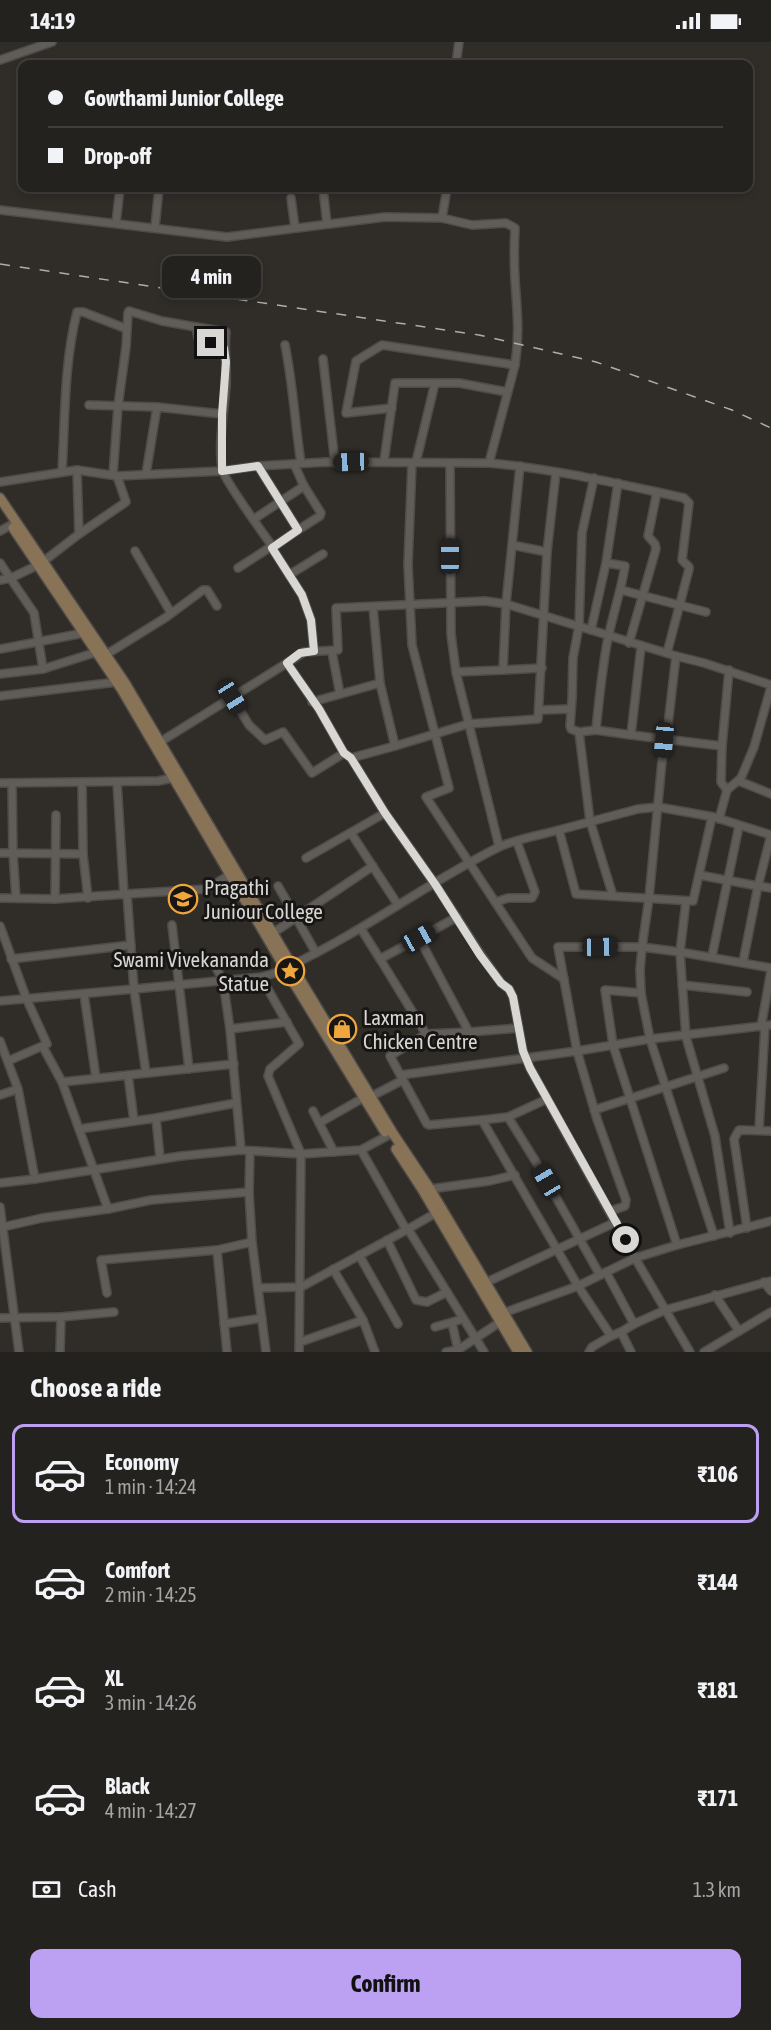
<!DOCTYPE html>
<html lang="en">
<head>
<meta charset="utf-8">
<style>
	body { margin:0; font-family:"Asap Condensed",sans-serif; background:#302f2c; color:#f1f3f6; height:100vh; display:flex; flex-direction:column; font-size:22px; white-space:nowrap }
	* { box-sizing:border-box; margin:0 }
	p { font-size:20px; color:#a3a4a4 }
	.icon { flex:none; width:33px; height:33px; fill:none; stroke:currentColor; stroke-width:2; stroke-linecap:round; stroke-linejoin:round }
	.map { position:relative; height:1310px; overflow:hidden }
	.side { display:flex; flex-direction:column; background:#24221f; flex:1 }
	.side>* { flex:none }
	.top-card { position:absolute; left:18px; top:18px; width:735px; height:132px; border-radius:12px; box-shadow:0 3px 9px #0003,0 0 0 2px #413f3d; display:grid; align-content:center; height:132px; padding:0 30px; background:#24221f }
	.end { position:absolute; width:27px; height:27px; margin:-14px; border:8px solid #d9d7d4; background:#111; box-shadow:0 0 0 3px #111 }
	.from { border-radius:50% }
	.bubble { position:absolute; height:42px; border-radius:12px; background:#24221f; box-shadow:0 3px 9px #0003,0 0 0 2px #413f3d; font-size:20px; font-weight:700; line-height:42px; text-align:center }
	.car { position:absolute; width:18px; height:36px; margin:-18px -9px; border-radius:8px; box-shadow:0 0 4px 2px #0007; background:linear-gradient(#222 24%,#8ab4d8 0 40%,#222 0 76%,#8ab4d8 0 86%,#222 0) }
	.top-card b { display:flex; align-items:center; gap:21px; height:57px; font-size:22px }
	.top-card b+b { border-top:2px solid #413f3d }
	.top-card i { width:15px; height:15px; background:#f1f3f6 }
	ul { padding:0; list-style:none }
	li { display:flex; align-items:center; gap:18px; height:99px; margin:0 12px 9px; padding:0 18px; border:3px solid transparent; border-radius:12px }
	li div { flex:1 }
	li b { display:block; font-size:22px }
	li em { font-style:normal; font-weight:700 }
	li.active { border-color:#bca0f2 }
	li>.icon { width:54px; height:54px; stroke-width:1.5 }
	h2 { padding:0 30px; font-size:27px; line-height:72px }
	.pay { display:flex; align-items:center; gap:15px; height:66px; padding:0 30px; font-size:22px }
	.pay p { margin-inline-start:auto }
	.action { display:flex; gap:12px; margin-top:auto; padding:12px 30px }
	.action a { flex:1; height:69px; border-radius:12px; background:#bca0f2; color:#111; font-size:24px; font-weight:700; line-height:69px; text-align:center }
	.status { display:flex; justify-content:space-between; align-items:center; height:42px; padding:0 30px; background:#24221f; direction:ltr }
	.status svg { height:16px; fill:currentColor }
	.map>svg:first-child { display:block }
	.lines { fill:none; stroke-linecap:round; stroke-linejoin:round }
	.minor-casing { stroke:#4e4b48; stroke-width:10 }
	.secondary-casing { stroke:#4e4b48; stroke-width:12 }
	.minor { stroke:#605c57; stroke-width:7 }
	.secondary { stroke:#887357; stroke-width:9 }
	.rail { stroke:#afada9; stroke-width:1.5; stroke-dasharray:10 10; stroke-linecap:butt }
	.route { stroke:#d9d7d4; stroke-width:8 }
	.labels { text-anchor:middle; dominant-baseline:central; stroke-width:6; stroke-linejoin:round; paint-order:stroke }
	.poi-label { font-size:21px; fill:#d9d7d4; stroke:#171614; text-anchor:start }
</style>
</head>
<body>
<div class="status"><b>14:19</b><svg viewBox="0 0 49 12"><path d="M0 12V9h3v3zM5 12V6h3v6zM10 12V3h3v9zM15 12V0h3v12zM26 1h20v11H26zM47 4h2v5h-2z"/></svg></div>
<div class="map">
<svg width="771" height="1310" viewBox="0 0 771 1310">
	<rect width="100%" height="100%" fill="#302d29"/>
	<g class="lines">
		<g class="minor-casing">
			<g id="minor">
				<polyline points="0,18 52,0"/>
				<polyline points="456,22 459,0"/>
				<polyline points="323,146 327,182"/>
				<polyline points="291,156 295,186"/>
				<polyline points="0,168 227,195 385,175 442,176 447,146"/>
				<path d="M 442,176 L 472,183 L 506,181 L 515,186 C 514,204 514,221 515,238 C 517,268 520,292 515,323"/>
				<polyline points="116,181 120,146"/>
				<polyline points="155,185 159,146"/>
				<path d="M 285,303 C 293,342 295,382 301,421"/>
				<path d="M 224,306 L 198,296 L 196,285 L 226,290 C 224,308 227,326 226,344 C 224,370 218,402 222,427 C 224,438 263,491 272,504 L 238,526"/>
				<polyline points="323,317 335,421"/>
				<polyline points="89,363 157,365"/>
				<path d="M 392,366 L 346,371 L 356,319 L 382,303 L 515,323 L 489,421 C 546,426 601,438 657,450 L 648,494 L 655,502 L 656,507 L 629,601"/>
				<polyline points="384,419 395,341 459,341 507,350"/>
				<polyline points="416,420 435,341"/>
				<polyline points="412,421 408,523 412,603 449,746 426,755 532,916 564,937"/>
				<polyline points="294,422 304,444 321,471 320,474 298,488"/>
				<polyline points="450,422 451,592 456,630 499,804"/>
				<polyline points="258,424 298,488 272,506 302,553 311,578 314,609"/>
				<polyline points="520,424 506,562 503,628 542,626"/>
				<polyline points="77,428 79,492 126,460 117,434"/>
				<path d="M 62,430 C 65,377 64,321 77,270 L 83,270 L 127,287"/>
				<polyline points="146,432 157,365 222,372"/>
				<polyline points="113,433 118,364 126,305 128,271 129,269 162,279 196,285"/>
				<polyline points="594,436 582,491 579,584 573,616 572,657 570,684 571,687 579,690 596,688"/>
				<polyline points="0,440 77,428 117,434 222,429 258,424 327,420 489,421"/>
				<polyline points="657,450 684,456 689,461 682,518 689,525 689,527 667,611"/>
				<polyline points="254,477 304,444"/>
				<polyline points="0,489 11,483"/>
				<polyline points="512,503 547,510"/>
				<polyline points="135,509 171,571"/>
				<polyline points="44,519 79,492"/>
				<polyline points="0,521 34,571 43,627"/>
				<polyline points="606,521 618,441"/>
				<polyline points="289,533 323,512"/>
				<polyline points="0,538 11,536 38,523"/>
				<polyline points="621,548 706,570"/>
				<polyline points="373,565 380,641 395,704 468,682 538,677 547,510 556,430"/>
				<path d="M 591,588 L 606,521 L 625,524 C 621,549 613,572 608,596 C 602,627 599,657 596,688 L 631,693"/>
				<polyline points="641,605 631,693 722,704"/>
				<polyline points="0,607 84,591"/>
				<polyline points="332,610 340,652"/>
				<polyline points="107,612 165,576 203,548 207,548 217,564"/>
				<polyline points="676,614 704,621 771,643"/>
				<polyline points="287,621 304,610 338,608 336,566 485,559 506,562 676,614 668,683 664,698 649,856 642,905 680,910 686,995 715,1094 730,1191"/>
				<polyline points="456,630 503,628"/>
				<polyline points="0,632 43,627 97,610"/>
				<polyline points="0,654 117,640"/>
				<polyline points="232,655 249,683 265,698 283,690 312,731 344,711"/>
				<polyline points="312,660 380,641"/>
				<polyline points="540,668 571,667"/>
				<polyline points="579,690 590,779 613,854"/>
				<polyline points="160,700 287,621 319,667 344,711 351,716 385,771 435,842 481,913 501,941 509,947 513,955 523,1009 530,1026 635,1216 690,1310"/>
				<polyline points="351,716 395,704"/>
				<polyline points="739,739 771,752"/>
				<polyline points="117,740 124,853"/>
				<polyline points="0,741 158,739 173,736"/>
				<polyline points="12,741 13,811 16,856"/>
				<polyline points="82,741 83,812 88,856"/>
				<polyline points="727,748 721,740 722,704 729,628"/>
				<polyline points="719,777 727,748 741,736 754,705 771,645"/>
				<polyline points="559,788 638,767 658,765 714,775 771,793"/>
				<polyline points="351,791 398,863"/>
				<polyline points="771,793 758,844 771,846"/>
				<polyline points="0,811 83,812"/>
				<polyline points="306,816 385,771"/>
				<polyline points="699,833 758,844 743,920"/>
				<polyline points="278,844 316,911"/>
				<polyline points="0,856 55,857 127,852"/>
				<polyline points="55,857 56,773"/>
				<polyline points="686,859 680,910 771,926"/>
				<polyline points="496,860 508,856 532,856 535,850 517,800"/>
				<polyline points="172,883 189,1027"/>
				<polyline points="0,884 27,958 47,1002 8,1019"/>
				<polyline points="361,887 380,917"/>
				<polyline points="273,891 373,824"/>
				<polyline points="419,896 457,875"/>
				<polyline points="712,914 739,784"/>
				<polyline points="11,917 131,903"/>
				<polyline points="212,918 223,939 230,987 241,1108"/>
				<path d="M 292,923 C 364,889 427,841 497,806 C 512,798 541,793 559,788 L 576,852 L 693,859 L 712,775"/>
				<polyline points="682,943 747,950"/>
				<polyline points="84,952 96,1036"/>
				<polyline points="0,959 134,947 127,852 207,847 231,832"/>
				<polyline points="761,985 771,929"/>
				<polyline points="519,986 469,990 419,896 380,917 426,992 390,1014 427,1082 429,1083 482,1078 578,1244 611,1294 621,1290"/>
				<polyline points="230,987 287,980"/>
				<polyline points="426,992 469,990"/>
				<polyline points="0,999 18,1047 35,1137"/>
				<polyline points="43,1005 62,1040"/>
				<polyline points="234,1022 62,1040 108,1167 151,1158 249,1150 250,1109"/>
				<polyline points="146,1031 134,947 261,935 286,928"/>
				<polyline points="128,1033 134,1079"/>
				<polyline points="401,1033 577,1009 650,997 771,983"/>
				<polyline points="0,1053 18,1047"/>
				<polyline points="372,1054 403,1038"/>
				<polyline points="594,1068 724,1026"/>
				<polyline points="313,1069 334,1110"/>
				<polyline points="508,1075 536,1120 600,1233"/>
				<polyline points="156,1076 160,1116"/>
				<polyline points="482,1078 508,1075 547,1057"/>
				<polyline points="319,1081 363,1056"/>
				<polyline points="79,1087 156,1076 236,1061"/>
				<polyline points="759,1087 765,984"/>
				<polyline points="361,1108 404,1184 408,1187 436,1171"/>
				<polyline points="0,1141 35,1137 181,1114 241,1108 301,1112 268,1034 270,1027 299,1002 261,935"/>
				<polyline points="430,1147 489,1139 515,1133"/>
				<polyline points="249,1150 252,1200"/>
				<polyline points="0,1165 19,1310"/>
				<polyline points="611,1169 625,1164 626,1158 597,1077 577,1009 558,905 642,905 640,928 641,951"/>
				<polyline points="3,1185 42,1176 108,1167"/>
				<polyline points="747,1186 734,1097 739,1088 771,1089"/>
				<polyline points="387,1198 416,1258 427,1260 447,1250"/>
				<polyline points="677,1203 613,1003 605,948 641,951 650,997 714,1194"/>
				<polyline points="217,1208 252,1200 266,1310"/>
				<polyline points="359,1213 398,1282"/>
				<polyline points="333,1227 363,1278 375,1310"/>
				<polyline points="606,1230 634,1282 621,1290 631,1310"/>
				<polyline points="487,1240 616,1180"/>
				<polyline points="764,1240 771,1249"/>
				<polyline points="259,1246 301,1245 408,1187 484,1310"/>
				<polyline points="107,1251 101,1218 217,1208 227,1310"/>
				<polyline points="715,1253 739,1289"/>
				<polyline points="503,1271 578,1244 635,1216 677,1203 771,1179"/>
				<polyline points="61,1275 114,1270"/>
				<polyline points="0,1276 61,1275 60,1310"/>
				<polyline points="452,1281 458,1308 500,1280"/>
				<polyline points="224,1282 262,1276"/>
				<polyline points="634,1282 665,1268 771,1239"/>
				<polyline points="435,1285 463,1277"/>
				<polyline points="300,1300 363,1278"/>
				<polyline points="299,1310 301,1112 361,1108 387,1094"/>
				<polyline points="446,1310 458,1308 458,1310"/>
				<polyline points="589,1310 592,1305 611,1294"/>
				<polyline points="704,1310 771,1270"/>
			</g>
		</g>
		<g class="secondary-casing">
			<g id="secondary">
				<polyline points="0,456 125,641 304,944 394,1093 430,1147 527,1310"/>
				<polyline points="13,486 122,648 286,928 385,1090"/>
				<polyline points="396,1107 422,1147 518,1310"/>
			</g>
		</g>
		<use href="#minor" class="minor"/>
		<use href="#secondary" class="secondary"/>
		<polyline class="rail" points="0,222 479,293 596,320 732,368 771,386"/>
	</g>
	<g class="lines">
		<polyline class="route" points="211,301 224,306 226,320 222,372 222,429 258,424 298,488 272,506 302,553 311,578 314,609 300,611 287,621 319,667 344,711 351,716 385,771 435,842 480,913 501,941 509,947 513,955 523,1009 530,1026 626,1198"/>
	</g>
	<defs>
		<g id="university-ring" transform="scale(1.5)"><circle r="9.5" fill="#171614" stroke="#efa73d" stroke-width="1.5"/><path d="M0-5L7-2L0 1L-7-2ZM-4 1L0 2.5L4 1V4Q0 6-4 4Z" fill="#efa73d"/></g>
		<g id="sight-ring" transform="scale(1.5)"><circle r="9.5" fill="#171614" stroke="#efa73d" stroke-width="1.5"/><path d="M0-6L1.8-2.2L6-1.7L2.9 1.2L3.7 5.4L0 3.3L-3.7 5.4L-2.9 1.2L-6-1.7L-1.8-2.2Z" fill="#efa73d"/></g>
		<g id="shop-ring" transform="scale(1.5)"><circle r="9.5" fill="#171614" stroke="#efa73d" stroke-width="1.5"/><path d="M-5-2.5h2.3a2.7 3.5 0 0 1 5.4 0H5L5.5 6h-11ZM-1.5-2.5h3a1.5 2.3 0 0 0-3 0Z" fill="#efa73d"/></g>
	</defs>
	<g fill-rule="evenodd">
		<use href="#university-ring" x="183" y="857"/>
		<use href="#sight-ring" x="290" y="929"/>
		<use href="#shop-ring" x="342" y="987"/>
	</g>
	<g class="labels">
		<g class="poi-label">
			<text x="204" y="845">Pragathi<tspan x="204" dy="24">Juniour College</tspan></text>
			<text x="269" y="917" text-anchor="end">Swami Vivekananda<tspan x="269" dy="24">Statue</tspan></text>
			<text x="363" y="975">Laxman<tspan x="363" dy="24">Chicken Centre</tspan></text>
		</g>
	</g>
</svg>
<i class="end from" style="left:626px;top:1198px"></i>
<i class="end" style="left:211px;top:301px"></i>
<div class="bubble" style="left:162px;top:214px;width:99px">4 min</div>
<i class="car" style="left:351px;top:420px;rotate:268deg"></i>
<i class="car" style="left:450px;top:514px;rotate:0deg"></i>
<i class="car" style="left:232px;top:655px;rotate:148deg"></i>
<i class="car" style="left:664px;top:698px;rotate:185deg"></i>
<i class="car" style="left:419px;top:896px;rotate:61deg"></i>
<i class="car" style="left:600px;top:905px;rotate:89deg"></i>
<i class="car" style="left:547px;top:1139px;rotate:330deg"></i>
<div class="top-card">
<b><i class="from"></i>Gowthami Junior College</b>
<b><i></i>Drop-off</b>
</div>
</div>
<section class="side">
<h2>Choose a ride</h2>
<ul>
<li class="active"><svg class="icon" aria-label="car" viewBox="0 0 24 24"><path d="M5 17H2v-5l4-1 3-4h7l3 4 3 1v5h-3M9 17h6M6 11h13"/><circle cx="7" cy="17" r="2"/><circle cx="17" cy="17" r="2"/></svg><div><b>Economy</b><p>1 min · 14:24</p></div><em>₹106</em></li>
<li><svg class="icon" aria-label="car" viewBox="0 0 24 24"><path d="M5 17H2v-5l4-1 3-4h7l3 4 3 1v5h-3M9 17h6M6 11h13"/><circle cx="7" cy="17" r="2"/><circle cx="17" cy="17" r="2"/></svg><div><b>Comfort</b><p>2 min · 14:25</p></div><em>₹144</em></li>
<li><svg class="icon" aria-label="car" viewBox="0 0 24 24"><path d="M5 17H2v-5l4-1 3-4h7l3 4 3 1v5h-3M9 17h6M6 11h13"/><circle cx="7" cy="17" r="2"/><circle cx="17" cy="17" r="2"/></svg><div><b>XL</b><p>3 min · 14:26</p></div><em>₹181</em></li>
<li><svg class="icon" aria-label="car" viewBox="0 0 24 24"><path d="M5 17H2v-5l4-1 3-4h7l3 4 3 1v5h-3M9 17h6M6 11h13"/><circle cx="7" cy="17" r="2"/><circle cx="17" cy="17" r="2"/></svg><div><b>Black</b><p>4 min · 14:27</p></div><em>₹171</em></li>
</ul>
<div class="pay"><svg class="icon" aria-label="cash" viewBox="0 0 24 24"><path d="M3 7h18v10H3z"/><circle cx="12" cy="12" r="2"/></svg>Cash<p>1.3 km</p></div>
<div class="action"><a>Confirm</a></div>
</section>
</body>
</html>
